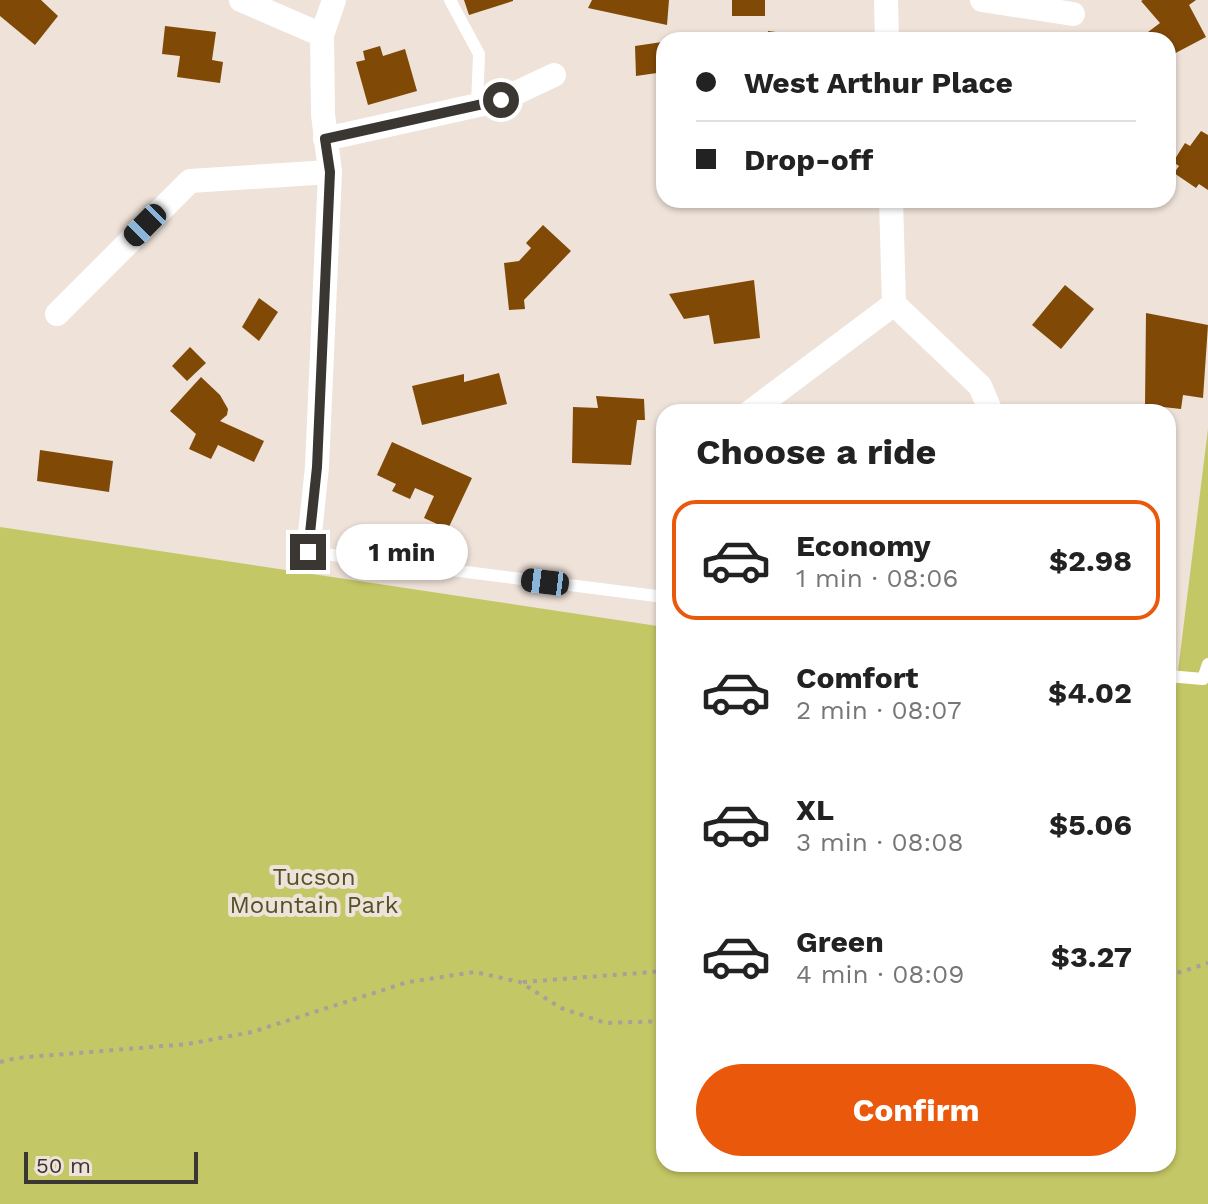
<!DOCTYPE html>
<html lang="en">
<head>
<meta charset="utf-8">
<style>
	body { margin:0; font-family:"Work Sans",sans-serif; background:#f2f2f2; color:#222; height:100vh; display:flex; flex-direction:column; font-size:30px; white-space:nowrap }
	* { box-sizing:border-box; margin:0 }
	p { font-size:26px; color:#767676 }
	.icon { flex:none; width:44px; height:44px; fill:none; stroke:currentColor; stroke-width:2; stroke-linecap:round; stroke-linejoin:round }
	.map { position:relative; flex:1; overflow:hidden }
	.drawer { position:absolute; left:656px; top:404px; width:520px; height:768px; display:flex; flex-direction:column; background:#fff; border-radius:24px; box-shadow:0 2px 6px #0004 }
	.drawer>* { flex:none }
	.guide { position:absolute; left:656px; top:32px; width:520px; height:176px; border-radius:24px; box-shadow:0 2px 6px #0004; display:grid; align-content:center; height:176px; padding:0 40px; background:#fff }
	.scale { position:absolute; left:24px; bottom:20px; width:174px; box-sizing:border-box; padding-left:8px; border:4px solid #3a3632; border-top:0; font-size:22px; line-height:28px; white-space:nowrap; color:#3a3632; -webkit-text-stroke:6px #eee2d9; paint-order:stroke }
	.end { position:absolute; width:36px; height:36px; margin:-18px; border:10px solid #3a3632; background:#fff; box-shadow:0 0 0 4px #fff }
	.from { border-radius:50% }
	.bubble { position:absolute; height:56px; border-radius:28px; background:#fff; box-shadow:0 2px 6px #0004; font-size:26px; font-weight:700; line-height:56px; text-align:center }
	.car { position:absolute; width:24px; height:48px; margin:-24px -12px; border-radius:10px; box-shadow:0 0 6px 2px #0007; background:linear-gradient(#222 24%,#8ab4d8 0 40%,#222 0 76%,#8ab4d8 0 86%,#222 0) }
	.guide b { display:flex; align-items:center; gap:28px; height:76px; font-size:30px }
	.guide b+b { border-top:2px solid #e0e0e0 }
	.guide i { width:20px; height:20px; background:#222 }
	ul { padding:0; list-style:none }
	li { display:flex; align-items:center; gap:24px; height:120px; margin:0 16px 12px; padding:0 24px; border:4px solid transparent; border-radius:24px }
	li div { flex:1 }
	li b { display:block; font-size:30px }
	li em { font-style:normal; font-weight:700 }
	li.current { border-color:#ea580c }
	li>.icon { width:72px; height:72px; stroke-width:1.5 }
	h2 { padding:0 40px; font-size:36px; line-height:96px }
	.primary-button { display:flex; gap:16px; margin-top:auto; padding:16px 40px }
	.primary-button a { flex:1; height:92px; border-radius:48px; background:#ea580c; color:#fff; font-size:32px; font-weight:700; line-height:92px; text-align:center }
	.map>svg:first-child { display:block }
	.green { fill:#c4c765 }
	.building { fill:#804906 }
	.lines { fill:none; stroke-linecap:round; stroke-linejoin:round }
	.path { stroke:#a9a099; stroke-width:4; stroke-dasharray:4 6; stroke-linecap:butt }
	.lane { stroke:#fff; stroke-width:12 }
	.street { stroke:#fff; stroke-width:24 }
	.route { stroke:#3a3632; stroke-width:10 }
	.labels { text-anchor:middle; dominant-baseline:central; stroke-width:8; stroke-linejoin:round; paint-order:stroke }
	.park-label { font-size:24px; fill:#515227; stroke:#eee2d9 }
</style>
</head>
<body>
<div class="map">
<svg width="1208" height="1204" viewBox="0 0 1208 1204">
	<rect width="100%" height="100%" fill="#eee2d9"/>
	<polygon class="green" points="1208,429 1208,1204 0,1204 0,527 664,627 664,1164 1168,1164 1168,703 1174,703"/>
	<g class="building">
		<polygon points="0,0 41,0 58,16 35,45 0,16"/>
		<polygon points="464,0 513,0 513,1 469,15"/>
		<polygon points="592,0 669,0 667,25 588,8"/>
		<rect x="732" y="0" width="33" height="16"/>
		<polygon points="1143,0 1196,0 1189,5 1206,37 1168,57 1168,40 1151,40 1148,32 1160,23 1141,1"/>
		<polygon points="165,26 216,32 212,60 223,62 220,83 177,77 180,56 162,54"/>
		<polygon points="768,31 815,37 815,40 767,40"/>
		<polygon points="662,42 664,72 636,76 635,46"/>
		<polygon points="380,46 383,56 405,49 417,91 368,105 356,62 365,60 363,51"/>
		<polygon points="1201,131 1208,135 1208,190 1199,184 1196,188 1174,173 1179,166 1173,162 1185,143 1190,146"/>
		<polygon points="543,225 571,251 524,300 525,309 509,310 504,263 519,261 531,248 526,243"/>
		<polygon points="754,280 760,338 714,344 709,315 684,319 669,294"/>
		<polygon points="1065,285 1094,309 1061,349 1032,325"/>
		<polygon points="259,298 278,312 259,341 242,327"/>
		<polygon points="1146,313 1208,325 1203,398 1183,395 1181,409 1145,405"/>
		<polygon points="190,347 206,363 187,381 172,366"/>
		<polygon points="499,373 507,404 422,425 412,386 464,374 464,382"/>
		<polygon points="201,377 220,395 228,409 227,415 220,421 264,441 254,462 218,445 211,459 189,449 196,434 170,411"/>
		<polygon points="596,396 644,399 645,420 637,420 631,465 572,463 573,407 598,408"/>
		<polygon points="392,442 472,478 448,529 424,518 434,496 415,488 410,499 392,491 396,484 377,475"/>
		<polygon points="40,450 113,461 109,492 37,481"/>
	</g>
	<g class="lines">
		<g class="path">
			<polyline points="1168,976 1208,963"/>
			<polyline points="523,982 664,971"/>
			<polyline points="0,1062 16,1058 188,1044 252,1032 408,982 475,972 520,982 561,1008 606,1023 664,1021"/>
		</g>
		<g class="lane">
			<polyline points="450,0 479,54 477,105"/>
			<polyline points="308,552 664,597"/>
			<polyline points="1168,676 1203,679 1208,664"/>
		</g>
		<g class="street">
			<polyline points="241,0 322,35"/>
			<polyline points="886,0 887,40"/>
			<polyline points="982,0 1073,14"/>
			<polyline points="325,139 501,100 554,75"/>
			<polyline points="894,304 980,386 991,412"/>
			<polyline points="57,314 190,181 330,172"/>
			<polyline points="750,412 894,304 891,200"/>
			<polyline points="308,552 317,467 330,172 323,114 322,35 334,0"/>
		</g>
	</g>
	<g class="lines">
		<polyline class="route" points="308,552 317,467 330,172 325,139 501,100"/>
	</g>
	<g class="labels">
		<g class="park-label">
			<text x="314" y="877">Tucson<tspan x="314" dy="28">Mountain Park</tspan></text>
		</g>
	</g>
</svg>
<div class="scale">50 m</div>
<i class="end from" style="left:501px;top:100px"></i>
<i class="end" style="left:308px;top:552px"></i>
<div class="bubble" style="left:336px;top:524px;width:132px">1 min</div>
<i class="car" style="left:145px;top:225px;rotate:225deg"></i>
<i class="car" style="left:545px;top:582px;rotate:277deg"></i>
<div class="guide">
<b><i class="from"></i>West Arthur Place</b>
<b><i></i>Drop-off</b>
</div>
<section class="drawer">
<h2>Choose a ride</h2>
<ul>
<li class="current"><svg class="icon" aria-label="car" viewBox="0 0 24 24"><path d="M5 17H2v-5l4-1 3-4h7l3 4 3 1v5h-3M9 17h6M6 11h13"/><circle cx="7" cy="17" r="2"/><circle cx="17" cy="17" r="2"/></svg><div><b>Economy</b><p>1 min · 08:06</p></div><em>$2.98</em></li>
<li><svg class="icon" aria-label="car" viewBox="0 0 24 24"><path d="M5 17H2v-5l4-1 3-4h7l3 4 3 1v5h-3M9 17h6M6 11h13"/><circle cx="7" cy="17" r="2"/><circle cx="17" cy="17" r="2"/></svg><div><b>Comfort</b><p>2 min · 08:07</p></div><em>$4.02</em></li>
<li><svg class="icon" aria-label="car" viewBox="0 0 24 24"><path d="M5 17H2v-5l4-1 3-4h7l3 4 3 1v5h-3M9 17h6M6 11h13"/><circle cx="7" cy="17" r="2"/><circle cx="17" cy="17" r="2"/></svg><div><b>XL</b><p>3 min · 08:08</p></div><em>$5.06</em></li>
<li><svg class="icon" aria-label="car" viewBox="0 0 24 24"><path d="M5 17H2v-5l4-1 3-4h7l3 4 3 1v5h-3M9 17h6M6 11h13"/><circle cx="7" cy="17" r="2"/><circle cx="17" cy="17" r="2"/></svg><div><b>Green</b><p>4 min · 08:09</p></div><em>$3.27</em></li>
</ul>
<div class="primary-button"><a>Confirm</a></div>
</section>
</div>
</body>
</html>
